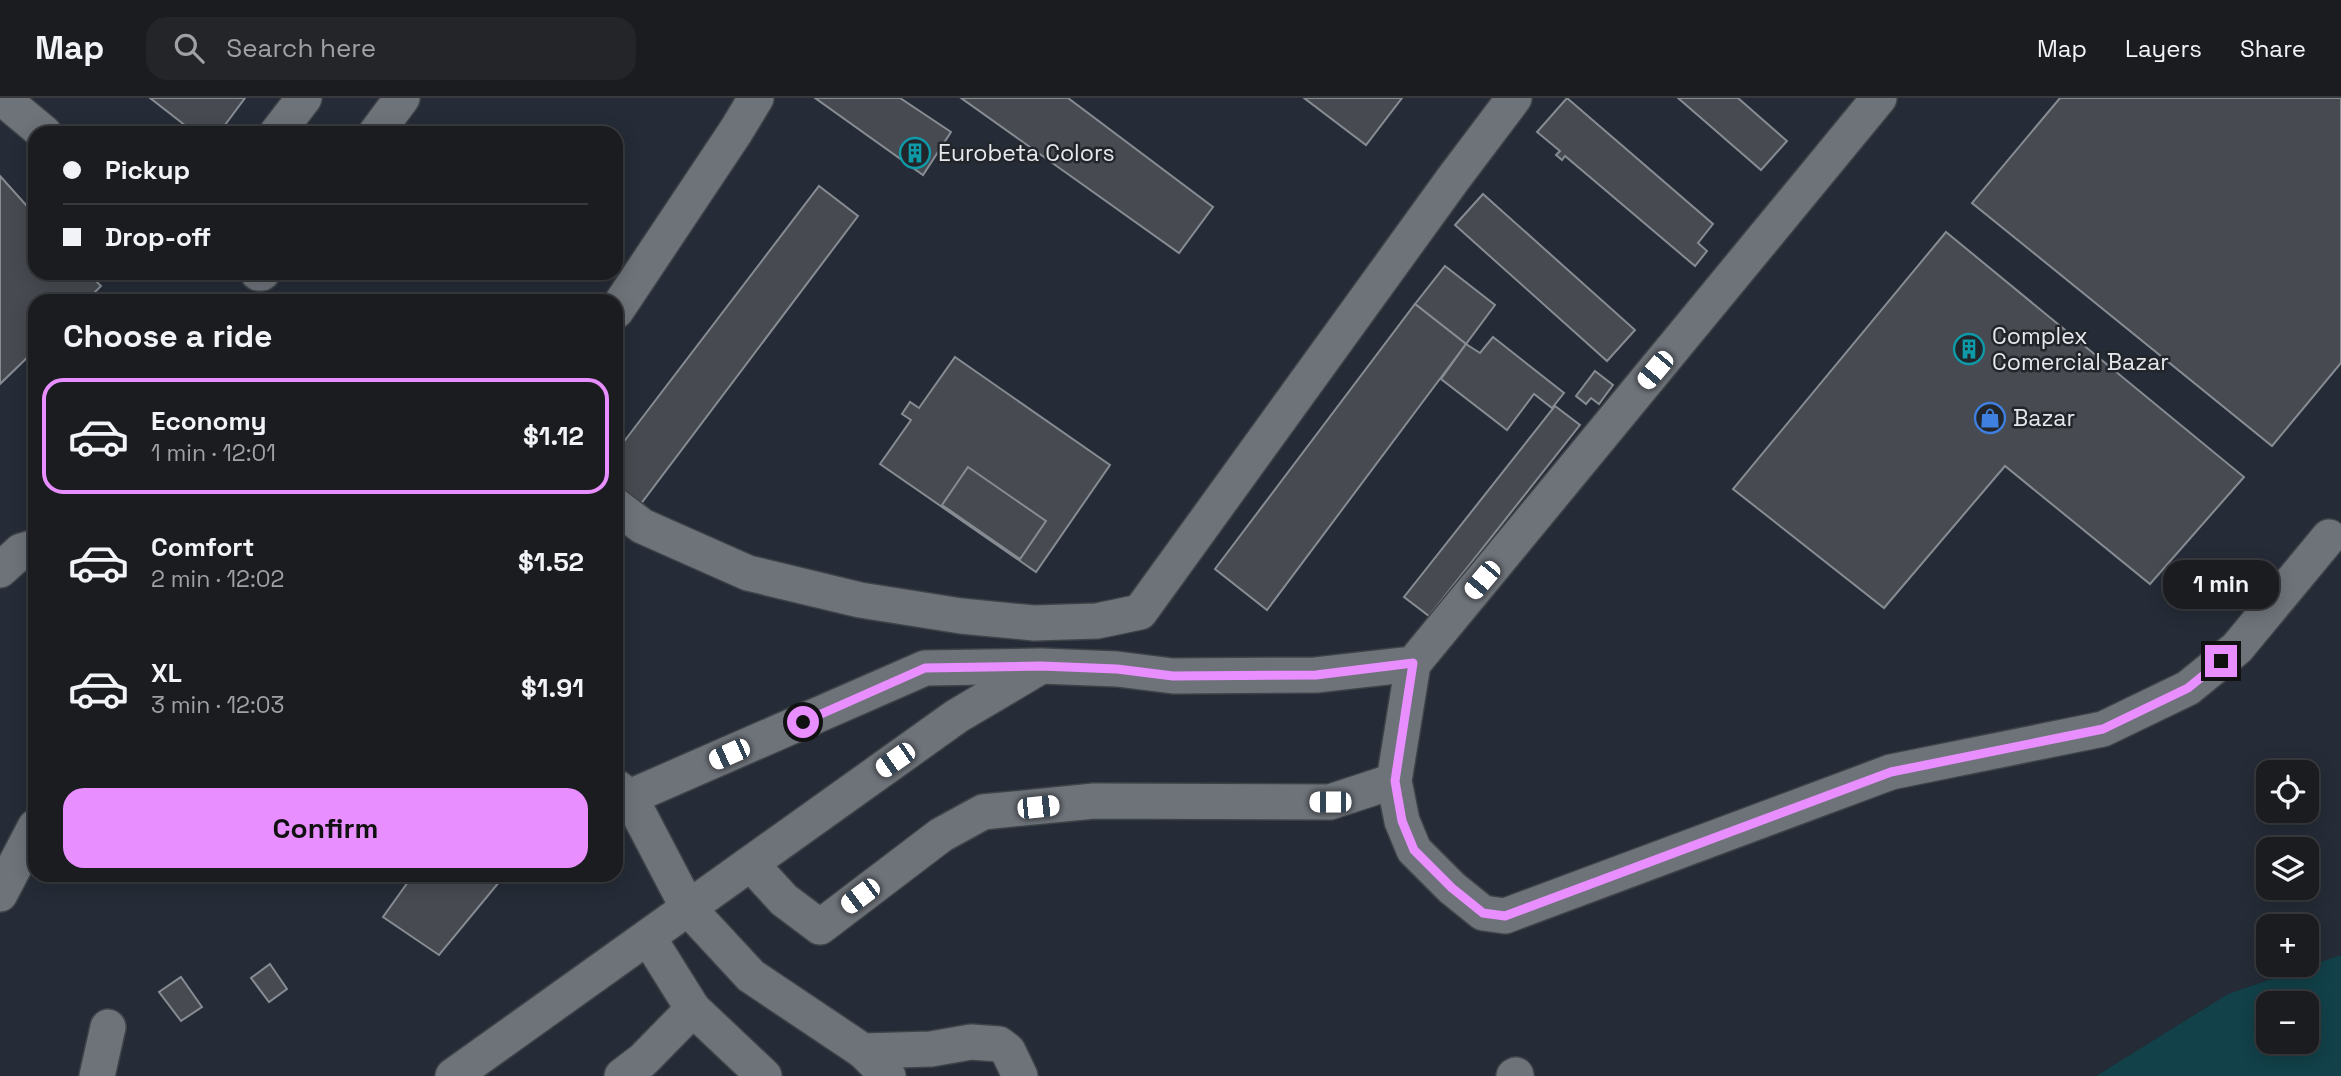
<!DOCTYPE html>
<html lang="en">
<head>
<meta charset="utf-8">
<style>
	body { margin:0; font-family:"Space Grotesk",sans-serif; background:#232529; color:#f1f3f6; height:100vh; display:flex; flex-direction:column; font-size:26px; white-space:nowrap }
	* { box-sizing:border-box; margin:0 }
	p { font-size:23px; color:#9fa1a5 }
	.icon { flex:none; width:38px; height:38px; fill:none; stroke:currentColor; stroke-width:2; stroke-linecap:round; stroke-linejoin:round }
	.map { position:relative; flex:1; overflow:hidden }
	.details { position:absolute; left:28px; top:196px; width:595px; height:588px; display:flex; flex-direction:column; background:#1a1c20; border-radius:21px; box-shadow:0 4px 18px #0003,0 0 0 2px #383a3e }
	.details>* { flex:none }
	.top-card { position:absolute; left:28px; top:28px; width:595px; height:154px; border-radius:21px; box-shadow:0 4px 18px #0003,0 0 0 2px #383a3e; display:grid; align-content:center; height:154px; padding:0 35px; background:#1a1c20 }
	.buttons { position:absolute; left:2256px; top:662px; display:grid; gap:14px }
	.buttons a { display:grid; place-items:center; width:63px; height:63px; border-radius:14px; background:#1a1c20; box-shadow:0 4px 18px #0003,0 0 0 2px #383a3e; font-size:35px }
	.end { position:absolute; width:32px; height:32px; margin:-16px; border:9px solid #e88eff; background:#111; box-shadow:0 0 0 4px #111 }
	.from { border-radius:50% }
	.bubble { position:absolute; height:49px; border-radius:21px; background:#1a1c20; box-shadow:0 4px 18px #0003,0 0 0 2px #383a3e; font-size:23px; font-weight:700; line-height:49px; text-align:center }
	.car { position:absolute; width:21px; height:42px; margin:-21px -10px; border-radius:9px; box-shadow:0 0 5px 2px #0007; background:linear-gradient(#fff 24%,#345 0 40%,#fff 0 76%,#345 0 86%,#fff 0) }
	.top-card b { display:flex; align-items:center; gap:24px; height:66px; font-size:26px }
	.top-card b+b { border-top:2px solid #383a3e }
	.top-card i { width:18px; height:18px; background:#f1f3f6 }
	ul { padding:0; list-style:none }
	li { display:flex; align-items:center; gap:21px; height:116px; margin:0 14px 10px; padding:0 21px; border:4px solid transparent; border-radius:21px }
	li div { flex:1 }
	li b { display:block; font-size:26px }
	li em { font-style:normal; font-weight:700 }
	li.selected { border-color:#e88eff }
	li>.icon { width:63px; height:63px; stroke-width:1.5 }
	h2 { padding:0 35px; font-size:32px; line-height:84px }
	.button { display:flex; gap:14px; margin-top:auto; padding:14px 35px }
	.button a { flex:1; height:80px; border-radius:21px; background:#e88eff; color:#111; font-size:28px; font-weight:700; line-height:80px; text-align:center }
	header { display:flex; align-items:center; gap:42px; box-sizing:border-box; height:98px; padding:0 35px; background:#1a1c20; border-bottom:2px solid #383a3e }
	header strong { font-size:33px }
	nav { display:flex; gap:38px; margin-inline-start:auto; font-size:24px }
	.search { width:490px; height:63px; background:#232529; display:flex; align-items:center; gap:18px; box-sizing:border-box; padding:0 24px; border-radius:21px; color:#9fa1a5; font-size:26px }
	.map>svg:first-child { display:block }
	.built { fill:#252c37; fill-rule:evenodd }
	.water { fill:#124149; fill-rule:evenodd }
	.building { fill:#474b51; stroke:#878c93; stroke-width:2 }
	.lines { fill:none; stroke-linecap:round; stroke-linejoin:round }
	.minor-casing { stroke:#3f4348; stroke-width:38 }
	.minor { stroke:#6e737a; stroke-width:35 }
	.route { stroke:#e88eff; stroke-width:9 }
	.labels { text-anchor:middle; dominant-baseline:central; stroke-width:5; stroke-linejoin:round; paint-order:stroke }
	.poi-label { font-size:23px; fill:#e5e8ec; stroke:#22262b; text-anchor:start }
</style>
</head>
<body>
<header>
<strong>Map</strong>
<div class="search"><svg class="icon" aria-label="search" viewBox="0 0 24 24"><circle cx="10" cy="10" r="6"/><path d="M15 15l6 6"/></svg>Search here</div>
<nav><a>Map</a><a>Layers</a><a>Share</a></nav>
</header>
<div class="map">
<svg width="2341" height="978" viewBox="0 0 2341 978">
	<rect width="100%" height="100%" fill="#22262b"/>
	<path class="built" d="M 0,0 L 2341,0 L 2341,857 L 2228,896 L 2096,978 L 0,978 ZM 35,35 L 616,35 L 616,175 L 35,175 ZM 35,203 L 616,203 L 616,777 L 35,777 ZM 2268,674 L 2306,674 L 2306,712 L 2268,712 ZM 2268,751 L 2306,751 L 2306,789 L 2268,789 ZM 2268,828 L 2306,828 L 2306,866 L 2268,866 Z"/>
	<path class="water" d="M 2341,857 L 2341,978 L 2096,978 L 2228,896 ZM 2268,905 L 2306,905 L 2306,943 L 2268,943 Z"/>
	<g class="building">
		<polygon points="150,0 245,0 219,35 195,35"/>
		<polygon points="815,0 900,0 951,34 923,77"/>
		<polygon points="961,0 1068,0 1213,109 1179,155"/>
		<polygon points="1304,0 1402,0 1366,47"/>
		<polygon points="1567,0 1713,126 1698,145 1707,153 1695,168 1565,58 1562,62 1556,57 1560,53 1537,34"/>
		<polygon points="1678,0 1738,0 1787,43 1761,72"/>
		<polygon points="2060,0 2341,0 2341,265 2272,348 1972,105"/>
		<polygon points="0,78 35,117 35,175 88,175 101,188 86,203 35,203 35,252 0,286"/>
		<polygon points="819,88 858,118 640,407 616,386 616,354"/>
		<polygon points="1483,96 1635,232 1607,263 1455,127"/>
		<polygon points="1946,134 2244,379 2150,486 2005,368 1884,510 1733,391"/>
		<polygon points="1445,168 1495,207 1466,246 1415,206"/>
		<polygon points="1415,206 1466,246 1267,512 1215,471"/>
		<polygon points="1493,239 1564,295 1552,310 1534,296 1507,332 1441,281 1466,246 1480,255"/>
		<polygon points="955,259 1110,367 1036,474 880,366 911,322 902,316 910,304 919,310"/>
		<polygon points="1595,273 1613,287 1599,306 1591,300 1586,306 1576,298"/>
		<polygon points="1555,308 1580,327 1429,518 1404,499"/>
		<polygon points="968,369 1046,423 1020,461 942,407"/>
		<polygon points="413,777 505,777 439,857 383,819"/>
		<polygon points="270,866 287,891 269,904 251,880"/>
		<polygon points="181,879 202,909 181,923 159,894"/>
	</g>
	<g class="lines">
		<g class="minor-casing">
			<g id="minor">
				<polyline points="2,0 44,35"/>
				<polyline points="277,35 304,0"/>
				<polyline points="376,35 402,0"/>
				<polyline points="258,175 262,175"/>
				<polyline points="616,213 736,33 756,0"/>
				<polyline points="616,408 642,428 748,475 860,502 961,518 1034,525 1097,523 1140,514 1453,81 1514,0"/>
				<polyline points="0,472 21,453 35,449"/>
				<polyline points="1413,566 1394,683 1402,723 1414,752 1452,790 1483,815 1505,818 1891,674 2103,631 2188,590 2237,550 2329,439"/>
				<polyline points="616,689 630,699 925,570 1041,568 1117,571 1173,578 1316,577 1413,566 1879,0"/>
				<polyline points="630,699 688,810 751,878 863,953 888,978"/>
				<polyline points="751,766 784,802 820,829 941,737 983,714 1094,703 1330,704 1394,683"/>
				<polyline points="0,796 35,729"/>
				<polyline points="648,839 693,911"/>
				<polyline points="863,953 931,951 971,944 999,946 1008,953 1020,978"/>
				<polyline points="97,978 108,929"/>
				<polyline points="453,978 957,618 1038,570"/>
				<polyline points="622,978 643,962 693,911 764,978"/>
				<polyline points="1514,978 1516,977"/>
			</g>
		</g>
		<use href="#minor" class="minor"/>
	</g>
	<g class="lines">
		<polyline class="route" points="803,624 925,570 1041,568 1117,571 1173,578 1316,577 1413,565 1395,683 1402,723 1414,752 1452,790 1483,815 1505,818 1891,674 2103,631 2188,590 2221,563"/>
	</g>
	<defs>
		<g id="building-ring" transform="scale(1.575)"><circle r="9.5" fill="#22262b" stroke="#0f9aa8" stroke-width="1.5"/><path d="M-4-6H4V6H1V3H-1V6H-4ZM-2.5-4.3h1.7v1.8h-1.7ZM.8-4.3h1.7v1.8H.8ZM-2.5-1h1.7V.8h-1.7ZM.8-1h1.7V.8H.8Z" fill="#0f9aa8"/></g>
		<g id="shop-ring" transform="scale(1.575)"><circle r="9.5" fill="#22262b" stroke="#3f7fe0" stroke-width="1.5"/><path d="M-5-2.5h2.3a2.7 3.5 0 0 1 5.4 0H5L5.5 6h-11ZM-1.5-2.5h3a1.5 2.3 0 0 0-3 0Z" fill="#3f7fe0"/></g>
	</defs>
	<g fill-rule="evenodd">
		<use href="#building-ring" x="915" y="55"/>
		<use href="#building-ring" x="1969" y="251"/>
		<use href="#shop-ring" x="1990" y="320"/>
	</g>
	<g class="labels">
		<g class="poi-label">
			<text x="938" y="55">Eurobeta Colors</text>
			<text x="1992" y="238">Complex<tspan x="1992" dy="26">Comercial Bazar</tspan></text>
			<text x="2013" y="320">Bazar</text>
		</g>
	</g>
</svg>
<div class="buttons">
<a><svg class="icon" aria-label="locate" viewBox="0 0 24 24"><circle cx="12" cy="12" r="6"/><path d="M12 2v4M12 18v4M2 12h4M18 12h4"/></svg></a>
<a><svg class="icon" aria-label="layers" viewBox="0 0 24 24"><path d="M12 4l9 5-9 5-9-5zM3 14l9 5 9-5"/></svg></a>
<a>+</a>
<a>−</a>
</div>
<i class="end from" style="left:803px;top:624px"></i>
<i class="end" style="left:2221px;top:563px"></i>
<div class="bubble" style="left:2163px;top:462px;width:116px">1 min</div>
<i class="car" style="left:1655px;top:272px;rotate:220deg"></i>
<i class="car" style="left:1482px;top:482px;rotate:220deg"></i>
<i class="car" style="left:729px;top:656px;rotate:246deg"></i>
<i class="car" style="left:895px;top:662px;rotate:235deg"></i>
<i class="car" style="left:1330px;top:704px;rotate:270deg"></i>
<i class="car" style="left:1038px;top:709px;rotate:84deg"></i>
<i class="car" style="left:860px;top:798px;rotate:233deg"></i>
<div class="top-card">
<b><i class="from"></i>Pickup</b>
<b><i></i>Drop-off</b>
</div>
<section class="details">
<h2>Choose a ride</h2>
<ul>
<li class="selected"><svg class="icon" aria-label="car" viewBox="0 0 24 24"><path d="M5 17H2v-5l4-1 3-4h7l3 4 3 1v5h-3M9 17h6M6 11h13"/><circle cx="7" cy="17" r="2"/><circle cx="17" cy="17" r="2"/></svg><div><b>Economy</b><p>1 min · 12:01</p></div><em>$1.12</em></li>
<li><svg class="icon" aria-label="car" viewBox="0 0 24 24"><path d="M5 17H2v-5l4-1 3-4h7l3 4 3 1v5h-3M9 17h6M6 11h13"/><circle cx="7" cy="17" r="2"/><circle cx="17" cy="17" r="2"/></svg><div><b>Comfort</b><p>2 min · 12:02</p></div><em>$1.52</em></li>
<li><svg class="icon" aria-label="car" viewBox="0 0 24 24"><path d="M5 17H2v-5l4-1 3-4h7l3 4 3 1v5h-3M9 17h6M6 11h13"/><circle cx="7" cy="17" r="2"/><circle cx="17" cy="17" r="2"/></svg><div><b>XL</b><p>3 min · 12:03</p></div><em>$1.91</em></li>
</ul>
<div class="button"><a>Confirm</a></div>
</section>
</div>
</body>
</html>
